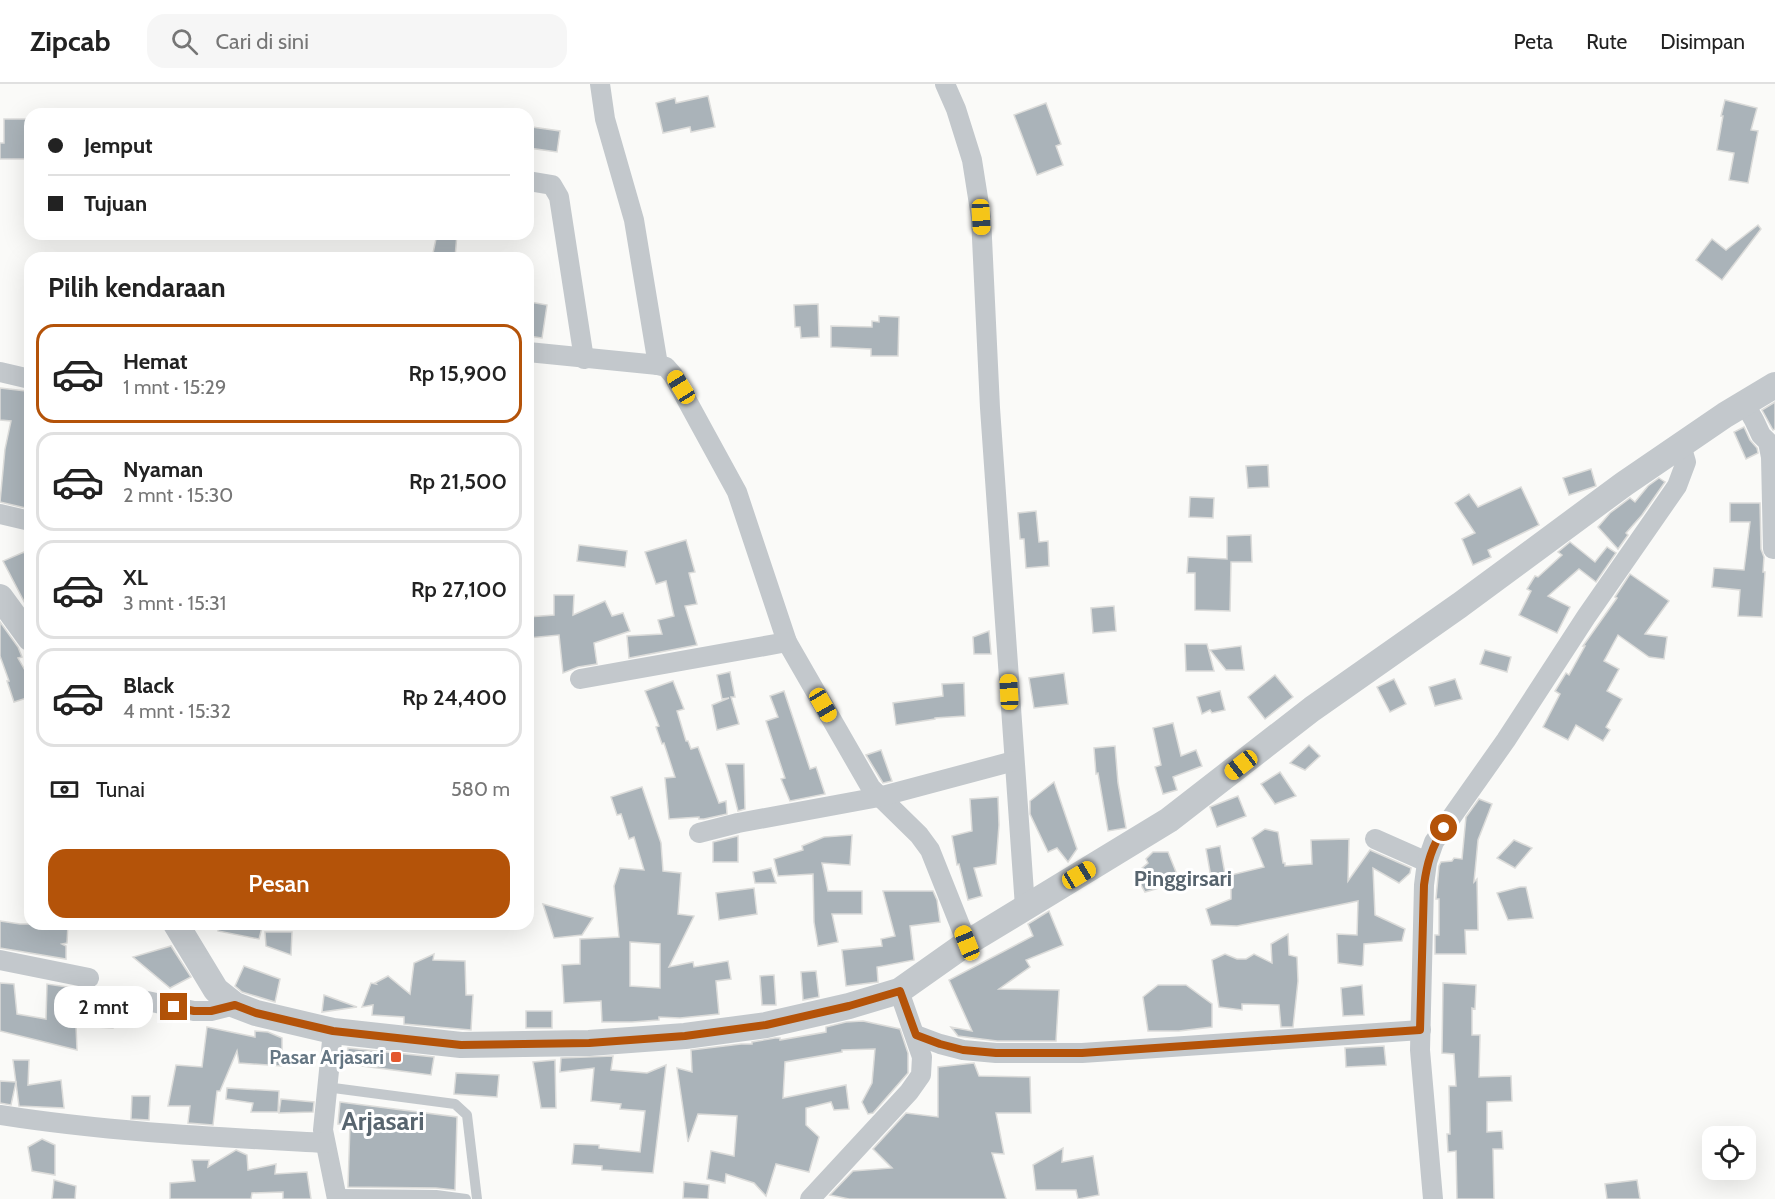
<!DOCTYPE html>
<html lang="id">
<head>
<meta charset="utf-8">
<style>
	body { margin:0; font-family:Cabin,sans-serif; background:#f6f6f6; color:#222; height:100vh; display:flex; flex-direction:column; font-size:22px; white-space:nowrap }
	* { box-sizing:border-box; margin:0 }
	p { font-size:20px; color:#767676 }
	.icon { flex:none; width:33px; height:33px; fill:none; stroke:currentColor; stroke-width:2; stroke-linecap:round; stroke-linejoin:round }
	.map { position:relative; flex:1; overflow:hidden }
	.details { position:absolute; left:24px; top:168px; width:510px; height:678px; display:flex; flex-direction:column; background:#fff; border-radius:18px; box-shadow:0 6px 24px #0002 }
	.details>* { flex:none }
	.top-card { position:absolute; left:24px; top:24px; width:510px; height:132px; border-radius:18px; box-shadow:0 6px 24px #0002; display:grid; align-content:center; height:132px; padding:0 24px; background:#fff }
	.fabs { position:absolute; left:1702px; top:1042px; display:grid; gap:12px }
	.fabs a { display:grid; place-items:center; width:54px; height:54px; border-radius:12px; background:#fff; box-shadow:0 6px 24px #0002; font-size:30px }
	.end { position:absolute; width:27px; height:27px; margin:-14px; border:8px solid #b45309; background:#fff; box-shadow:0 0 0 3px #fff }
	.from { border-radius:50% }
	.bubble { position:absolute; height:42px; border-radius:18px; background:#fff; box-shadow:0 6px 24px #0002; font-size:20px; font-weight:600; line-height:42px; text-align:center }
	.car { position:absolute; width:18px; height:36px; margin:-18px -9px; border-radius:8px; box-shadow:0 0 4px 2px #0007; background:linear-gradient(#f5c518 24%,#345 0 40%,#f5c518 0 76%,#345 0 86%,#f5c518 0) }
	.top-card b { display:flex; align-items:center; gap:21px; height:57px; font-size:22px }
	.top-card b+b { border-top:2px solid #e0e0e0 }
	.top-card i { width:15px; height:15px; background:#222 }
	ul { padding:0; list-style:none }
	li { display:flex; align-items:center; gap:18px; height:99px; margin:0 12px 9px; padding:0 12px; border:3px solid #e0e0e0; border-radius:18px }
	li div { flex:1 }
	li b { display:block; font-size:22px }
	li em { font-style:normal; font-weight:600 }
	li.active { border-color:#b45309 }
	li>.icon { width:54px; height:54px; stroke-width:1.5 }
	h2 { padding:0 24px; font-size:27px; line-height:72px }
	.pay { display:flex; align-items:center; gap:15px; height:66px; padding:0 24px; font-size:22px }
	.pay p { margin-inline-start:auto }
	.primary-button { display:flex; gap:12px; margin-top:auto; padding:12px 24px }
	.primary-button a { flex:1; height:69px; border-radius:18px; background:#b45309; color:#fff; font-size:24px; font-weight:600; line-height:69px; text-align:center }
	header { display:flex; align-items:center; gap:36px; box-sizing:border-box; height:84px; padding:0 30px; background:#fff; border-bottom:2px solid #e0e0e0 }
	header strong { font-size:28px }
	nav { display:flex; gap:33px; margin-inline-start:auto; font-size:21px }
	.search { width:420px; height:54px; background:#f6f6f6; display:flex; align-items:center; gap:15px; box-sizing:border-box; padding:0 21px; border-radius:18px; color:#767676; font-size:22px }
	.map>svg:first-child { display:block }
	.building { fill:#aab3b9; stroke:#dcdcda; stroke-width:1.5; fill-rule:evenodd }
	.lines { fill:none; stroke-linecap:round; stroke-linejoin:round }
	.service { stroke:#c3c8cc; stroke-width:10 }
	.minor { stroke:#c3c8cc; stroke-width:20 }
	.tertiary { stroke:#c3c8cc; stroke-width:26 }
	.route { stroke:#b45309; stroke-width:8 }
	.poi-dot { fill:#e4572e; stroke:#fff; stroke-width:2 }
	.labels { text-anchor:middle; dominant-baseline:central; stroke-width:6; stroke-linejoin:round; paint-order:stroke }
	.poi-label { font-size:20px; font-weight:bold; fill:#657683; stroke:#fff; text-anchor:end }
	.quarter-label { font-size:22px; font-weight:bold; fill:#57646e; stroke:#fff }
	.district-label { font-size:26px; font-weight:bold; fill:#57646e; stroke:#fff }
</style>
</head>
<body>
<header>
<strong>Zipcab</strong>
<div class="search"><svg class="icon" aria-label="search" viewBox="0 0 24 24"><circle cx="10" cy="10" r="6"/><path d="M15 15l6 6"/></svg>Cari di sini</div>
<nav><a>Peta</a><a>Rute</a><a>Disimpan</a></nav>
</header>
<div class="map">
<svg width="1775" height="1115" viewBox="0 0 1775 1115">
	<rect width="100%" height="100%" fill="#fafaf8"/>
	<g class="building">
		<polygon points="708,12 715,43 691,48 690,43 663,49 656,19 675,14 676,19"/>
		<polygon points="1725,16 1757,24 1751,46 1758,47 1748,99 1729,96 1734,69 1717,66 1723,32 1721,32"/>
		<polygon points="1046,19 1061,60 1056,62 1063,81 1037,91 1014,31"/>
		<polygon points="4,35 30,35 30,75 0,75 0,59 4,59"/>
		<polygon points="532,43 560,47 557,68 529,64"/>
		<polygon points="1758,141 1761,145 1722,196 1696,176 1712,155 1726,166"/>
		<polygon points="437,150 457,150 455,174 432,174"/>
		<polygon points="530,218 547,221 542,254 528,252"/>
		<polygon points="818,220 819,253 801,254 800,243 795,243 794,221"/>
		<polygon points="879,232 899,233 898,272 871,272 871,265 831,263 831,242 872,243 872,237 879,238"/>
		<polygon points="0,304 26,307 25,358 30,359 30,425 0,418 5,365 11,337 0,336"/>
		<polygon points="1775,318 1775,345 1773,346 1762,326"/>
		<polygon points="1744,343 1750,356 1757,364 1758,369 1746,375 1734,348"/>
		<polygon points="1268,381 1269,403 1248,404 1246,382"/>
		<polygon points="1591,385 1596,402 1569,411 1563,394"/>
		<polygon points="1659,394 1665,398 1642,431 1626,449 1628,451 1618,465 1598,443 1610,429 1630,414 1635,418 1648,402"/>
		<polygon points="1521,403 1539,441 1488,466 1491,473 1473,481 1462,455 1475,449 1455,419 1469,410 1478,423"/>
		<polygon points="1190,413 1214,414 1213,434 1189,433"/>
		<polygon points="1730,419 1760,419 1761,465 1764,473 1763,488 1765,488 1762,533 1738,532 1740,506 1712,503 1714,484 1744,486 1750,438 1730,438"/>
		<polygon points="1036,427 1039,458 1048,457 1049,482 1026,484 1024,455 1020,455 1018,429"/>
		<polygon points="1251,451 1252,478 1231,478 1230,527 1195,526 1195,489 1187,489 1188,473 1227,475 1227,452"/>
		<polygon points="686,456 695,488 689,489 697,520 685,522 697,561 629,574 627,552 662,550 658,536 674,532 666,497 656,500 645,468"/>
		<polygon points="1570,458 1595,478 1607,463 1616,469 1596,498 1579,485 1548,512 1570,523 1557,549 1519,531 1531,507 1527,505 1535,492 1538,493 1562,471 1558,468"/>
		<polygon points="579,461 627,467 625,483 577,477"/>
		<polygon points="24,468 30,482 30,529 3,477"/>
		<polygon points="1630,490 1669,517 1645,550 1667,553 1664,575 1649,573 1618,551 1604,577 1619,585 1607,607 1622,615 1606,643 1610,646 1603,657 1576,641 1568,656 1543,643 1560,610 1555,607 1566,589 1569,591 1585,562 1583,562 1617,514 1615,513"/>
		<polygon points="554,511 574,511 573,531 605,517 612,532 623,529 630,547 594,559 597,580 578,583 563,589 559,551 528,554 528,533 554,531"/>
		<polygon points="1114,522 1116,547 1093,549 1091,524"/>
		<polygon points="0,538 18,563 22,573 18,574 30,595 30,613 14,618 7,597 9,597 0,572"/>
		<polygon points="989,547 991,570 974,570 973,553"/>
		<polygon points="1185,560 1207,560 1214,587 1186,587"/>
		<polygon points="1241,562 1244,586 1226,586 1210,566"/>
		<polygon points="1485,566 1511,573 1507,588 1480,580"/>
		<polygon points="730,588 735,613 731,613 739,640 717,646 712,621 729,614 722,615 717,591"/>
		<polygon points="1064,589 1068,620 1034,624 1029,594"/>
		<polygon points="1275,591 1293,613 1265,635 1248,613"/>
		<polygon points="1394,595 1406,620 1390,628 1377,603"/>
		<polygon points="1455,595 1462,615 1435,622 1429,603"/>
		<polygon points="673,597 684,625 677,627 686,657 688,657 691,665 698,663 719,719 726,717 727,730 704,735 699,735 699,733 669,735 665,694 675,693 664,659 662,660 656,643 659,642 645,607"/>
		<polygon points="964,599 965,632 935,634 935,635 896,641 893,619 943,612 942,600"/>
		<polygon points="784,607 810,685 816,683 825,710 790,717 781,695 785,694 766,637 778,633 770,612"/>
		<polygon points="1220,607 1225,626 1212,629 1210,626 1202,630 1197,613"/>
		<polygon points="1173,639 1181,672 1196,666 1202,682 1173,693 1177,706 1163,710 1155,683 1161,681 1153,644"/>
		<polygon points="1309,661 1320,672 1305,686 1290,679"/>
		<polygon points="1115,662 1118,699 1126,744 1108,747 1098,689 1096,690 1094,664"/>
		<polygon points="881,666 892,697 883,699 866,671"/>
		<polygon points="726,680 744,680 745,725 738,727"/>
		<polygon points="1280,688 1296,712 1275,720 1261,700"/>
		<polygon points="1054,698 1077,765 1068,778 1057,764 1048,768 1030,730 1030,717"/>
		<path d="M 642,703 L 661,759 L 663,787 L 681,789 L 678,830 L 694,832 L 669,883 L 693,878 L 694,883 L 728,877 L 731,895 L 716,897 L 719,930 L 680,934 L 659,933 L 659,936 L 632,938 L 602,938 L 601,917 L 564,919 L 562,881 L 580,880 L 580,855 L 619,853 L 614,802 L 620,784 L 644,786 L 634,753 L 629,755 L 621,730 L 617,731 L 611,713 ZM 630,858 L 660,860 L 660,904 L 630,902 Z"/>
		<polygon points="1238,712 1246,732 1217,743 1210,723"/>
		<polygon points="998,713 999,741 996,780 974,784 982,812 968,816 959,780 957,781 952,752 972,747 970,715"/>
		<polygon points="1479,715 1492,720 1478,756 1474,798 1477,795 1478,846 1465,846 1466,870 1435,870 1435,851 1439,851 1439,815 1436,815 1439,782 1441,778 1452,777 1454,774 1462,775 1466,733"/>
		<polygon points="1265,745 1278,748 1283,779 1285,779 1285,782 1312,780 1311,756 1349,755 1348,797 1370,766 1411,784 1410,789 1399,799 1373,784 1375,831 1405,845 1402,857 1364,860 1363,881 1361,882 1338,879 1337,850 1357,851 1358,817 1237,842 1211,841 1206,825 1231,815 1231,791 1264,783 1252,754"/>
		<polygon points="852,751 850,781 822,779 828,807 862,807 862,830 832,830 838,858 818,862 814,838 813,790 778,792 774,775 803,766 802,762 824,753"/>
		<polygon points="738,752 738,778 713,778 713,758"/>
		<polygon points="1514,756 1532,764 1515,784 1497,774"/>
		<polygon points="1220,762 1225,790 1211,793 1206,765"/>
		<polygon points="1153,768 1168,768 1180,798 1145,808 1135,790 1148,779 1146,775"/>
		<polygon points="771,784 776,799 755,799 753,788"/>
		<polygon points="1520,803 1526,803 1533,834 1508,836 1497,809"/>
		<polygon points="754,804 757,830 719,836 716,809"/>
		<polygon points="883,807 933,807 937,816 940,838 910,842 914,876 877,883 878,898 846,902 842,866 882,862 881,855 895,852"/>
		<polygon points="543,820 593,834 582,851 554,854"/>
		<polygon points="1049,827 1063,861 1026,876 1030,883 999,905 1059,906 1056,957 997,957 958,952 951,943 972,947 949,896 1033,852 1028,840"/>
		<polygon points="0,837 20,840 68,840 67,859 62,860 66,862 66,875 0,864"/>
		<polygon points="219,840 263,840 259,855 218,847"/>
		<polygon points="265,848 292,848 291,871 266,862"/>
		<polygon points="1288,850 1289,871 1297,873 1298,897 1293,943 1281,943 1279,921 1242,920 1242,926 1219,923 1212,876 1225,870 1237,875 1246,875 1254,870 1272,879 1271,860"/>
		<polygon points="171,862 191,893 170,904 133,873"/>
		<polygon points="434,870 433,876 465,877 466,911 473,911 471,946 404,940 404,933 372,931 373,921 362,923 371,899 376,900 375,899 388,892 410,910 414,879"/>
		<polygon points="244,882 280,895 275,918 242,908 235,902"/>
		<polygon points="816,887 819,913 803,916 801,888"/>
		<polygon points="774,891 776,921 762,921 760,892"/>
		<polygon points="0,899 14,900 17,930 46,935 47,900 81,905 80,922 114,928 113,944 76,942 77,966 0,947"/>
		<polygon points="1443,899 1476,901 1475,925 1472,924 1472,951 1480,951 1479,993 1511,992 1512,1017 1487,1018 1487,1048 1502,1047 1503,1065 1493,1065 1494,1115 1457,1115 1456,1067 1448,1068 1447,1050 1450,1050 1449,1002 1456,1002 1454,970 1442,969"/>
		<polygon points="1158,901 1186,901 1212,920 1212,943 1179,947 1148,947 1143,913"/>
		<polygon points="1362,901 1364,931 1343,932 1341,904"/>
		<polygon points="324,911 357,923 322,928"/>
		<rect x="526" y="927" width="26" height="17"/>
		<polygon points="863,937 900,945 908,969 908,989 873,1029 868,1030 862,1018 872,999 875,965 842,966 842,968 785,978 783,1014 846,1001 849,1025 834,1026 831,1018 806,1024 806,1041 819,1053 809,1088 776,1080 766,1112 754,1099 726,1090 725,1099 707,1095 711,1067 734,1072 737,1032 698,1030 688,1058 677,984 692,988 691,966 741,960 752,960 752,958 775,954 780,954 780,956 826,948 826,943 846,938"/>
		<polygon points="207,943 255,953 255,947 268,948 282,954 282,982 239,979 237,967 220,1007 217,1007 213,1041 188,1039 190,1022 168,1022 176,981 202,983"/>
		<polygon points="1384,962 1386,981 1346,983 1345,964"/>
		<polygon points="348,964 434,973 431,991 347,980"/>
		<polygon points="613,972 611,986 647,989 666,981 653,1089 602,1086 602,1082 572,1080 574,1060 599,1061 599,1064 640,1068 645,1027 620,1025 621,1020 591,1017 594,984 560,988 561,974"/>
		<polygon points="13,976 29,976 28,1001 61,996 64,1024 19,1022"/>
		<polygon points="555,976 556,1024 541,1024 533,978"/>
		<polygon points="974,979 979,992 1030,993 1031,1029 996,1029 1004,1070 992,1069 1006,1115 849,1115 830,1111 853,1087 892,1084 873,1065 906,1029 938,1033 938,983"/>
		<polygon points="456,989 499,991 497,1013 454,1010"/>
		<polygon points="0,997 16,998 11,1021 0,1019"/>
		<polygon points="227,1004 279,1007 278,1028 251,1028 253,1019 226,1015"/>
		<polygon points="132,1012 150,1012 149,1036 131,1035"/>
		<polygon points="281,1015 314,1018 313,1028 279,1029"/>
		<polygon points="340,1018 457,1033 455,1106 436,1104 348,1103 350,1040 338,1040"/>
		<polygon points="42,1055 55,1061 55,1091 32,1087 28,1063"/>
		<polygon points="1063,1064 1062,1078 1093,1072 1099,1111 1078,1115 1076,1106 1036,1106 1033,1081"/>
		<polygon points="236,1066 247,1071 248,1086 276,1080 275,1090 307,1088 311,1115 283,1115 283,1108 252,1109 251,1115 170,1115 170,1099 195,1097 192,1076 209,1076 208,1083"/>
		<polygon points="54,1096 76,1102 75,1115 52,1115"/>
		<polygon points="1637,1096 1640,1115 1607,1115 1605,1100"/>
		<polygon points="684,1098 709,1101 708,1115 683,1114"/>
	</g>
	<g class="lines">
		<g class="service">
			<polyline points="326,1003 455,1020 467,1031 477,1115"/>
			<polyline points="337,1110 436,1111 466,1115"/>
		</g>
		<g class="minor">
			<polyline points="600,0 605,35 634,136 658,281"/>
			<polyline points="945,0 956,25 972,76 981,133 990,324 1025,823"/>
			<polyline points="528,97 552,101 559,113 584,275"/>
			<polyline points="528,268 658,281 666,283 673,291 737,408 787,558 871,704 919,751 930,766 967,859"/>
			<polyline points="0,288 30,295"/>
			<polyline points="1744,319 1754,336 1761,351 1768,358 1771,373 1773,465"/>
			<polyline points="0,430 30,437"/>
			<polyline points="580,595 787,558"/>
			<polyline points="699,749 738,739 879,713 1014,677"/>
			<polyline points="1375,755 1427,778"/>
			<polyline points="0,876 89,894"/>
			<polyline points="133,914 194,927 211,927 235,921"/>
			<polyline points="333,947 323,1046 337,1115"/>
			<polyline points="916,951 940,960 963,966 996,969 1082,969 1421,946"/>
			<path d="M 0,1031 C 107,1048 216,1053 324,1059"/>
			<polyline points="810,1115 909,1008 921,991 922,973 899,907"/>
			<polyline points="1433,1115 1420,966 1424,801 1427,778 1434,758 1506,656 1586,533 1677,402 1686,378 1681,361"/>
		</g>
		<g class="tertiary">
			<polyline points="0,513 30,554"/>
			<polyline points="176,840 216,906 235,921 256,929 333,947 461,961 589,959 685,952 766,941 849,922 899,907 967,859 1169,736 1312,625 1460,521 1624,400 1725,331 1775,301"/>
		</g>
	</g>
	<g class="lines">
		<path class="route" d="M 174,923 L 194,927 L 211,927 L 235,921 L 256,929 L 333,947 L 461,961 L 589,959 L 685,952 L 766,941 L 849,922 L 900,907 L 916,951 L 940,960 L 963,966 L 996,969 L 1082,969 L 1420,946 L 1424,801 C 1427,779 1432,762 1444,744"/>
	</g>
	<rect class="poi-dot" x="390" y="967" width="12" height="12" rx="3"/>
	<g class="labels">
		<g class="poi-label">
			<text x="384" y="973">Pasar Arjasari</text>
		</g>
		<g class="quarter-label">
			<text x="1183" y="794">Pinggirsari</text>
		</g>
		<g class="district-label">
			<text x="383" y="1037">Arjasari</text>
		</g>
	</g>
</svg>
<div class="fabs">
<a><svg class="icon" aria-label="locate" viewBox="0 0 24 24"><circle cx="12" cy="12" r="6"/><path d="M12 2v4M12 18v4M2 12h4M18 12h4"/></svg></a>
</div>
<i class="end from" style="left:1444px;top:744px"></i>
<i class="end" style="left:174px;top:923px"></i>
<div class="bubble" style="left:54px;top:902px;width:99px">2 mnt</div>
<i class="car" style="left:981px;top:133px;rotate:177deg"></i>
<i class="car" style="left:681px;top:303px;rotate:328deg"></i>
<i class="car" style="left:1009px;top:608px;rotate:357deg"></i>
<i class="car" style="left:823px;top:621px;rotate:150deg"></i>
<i class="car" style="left:1241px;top:681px;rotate:232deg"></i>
<i class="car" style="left:1079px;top:791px;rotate:59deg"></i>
<i class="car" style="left:967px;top:859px;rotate:338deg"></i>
<div class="top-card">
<b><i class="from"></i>Jemput</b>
<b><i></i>Tujuan</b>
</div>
<section class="details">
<h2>Pilih kendaraan</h2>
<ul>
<li class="active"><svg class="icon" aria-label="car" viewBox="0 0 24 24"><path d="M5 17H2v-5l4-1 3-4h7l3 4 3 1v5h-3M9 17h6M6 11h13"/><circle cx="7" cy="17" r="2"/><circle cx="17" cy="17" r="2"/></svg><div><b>Hemat</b><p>1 mnt · 15:29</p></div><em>Rp 15,900</em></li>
<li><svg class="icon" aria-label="car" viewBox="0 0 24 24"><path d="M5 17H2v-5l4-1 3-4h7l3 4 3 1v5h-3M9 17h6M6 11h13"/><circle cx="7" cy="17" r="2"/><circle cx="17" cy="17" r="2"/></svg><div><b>Nyaman</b><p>2 mnt · 15:30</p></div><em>Rp 21,500</em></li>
<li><svg class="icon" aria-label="car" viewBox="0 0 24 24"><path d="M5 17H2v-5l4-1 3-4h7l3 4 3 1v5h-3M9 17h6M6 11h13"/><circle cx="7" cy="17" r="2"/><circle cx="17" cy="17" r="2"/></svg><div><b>XL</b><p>3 mnt · 15:31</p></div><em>Rp 27,100</em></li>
<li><svg class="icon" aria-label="car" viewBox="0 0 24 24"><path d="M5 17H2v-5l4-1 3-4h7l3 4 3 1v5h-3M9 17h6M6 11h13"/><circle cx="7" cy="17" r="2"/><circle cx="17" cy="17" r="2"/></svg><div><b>Black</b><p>4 mnt · 15:32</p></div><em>Rp 24,400</em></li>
</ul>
<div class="pay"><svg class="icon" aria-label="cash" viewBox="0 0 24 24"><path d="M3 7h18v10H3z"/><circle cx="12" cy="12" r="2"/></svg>Tunai<p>580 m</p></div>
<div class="primary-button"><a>Pesan</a></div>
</section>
</div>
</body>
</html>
